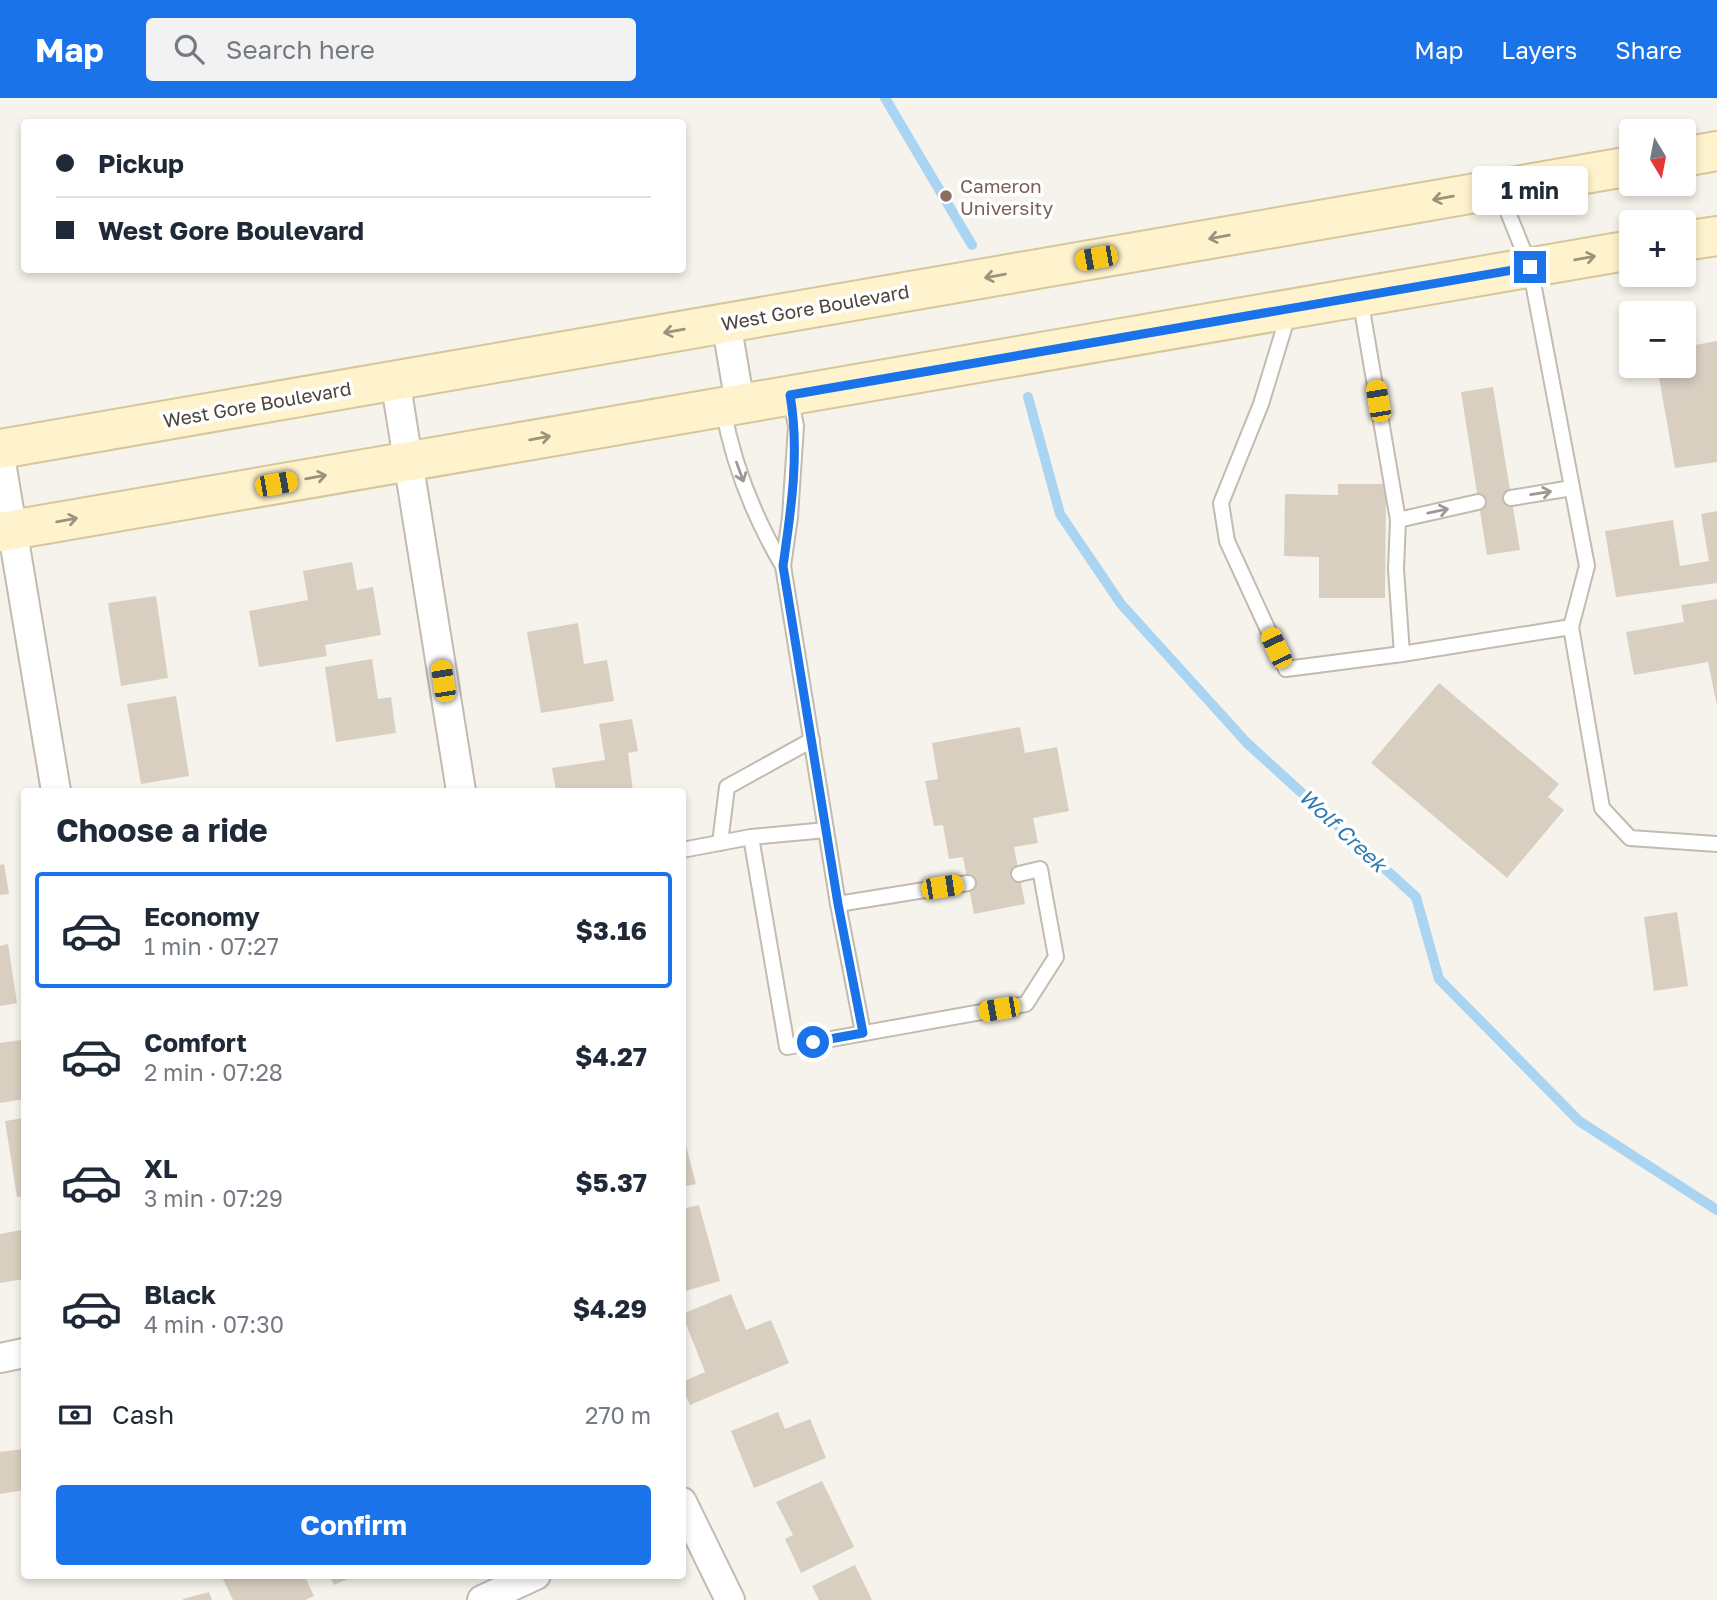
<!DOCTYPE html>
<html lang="en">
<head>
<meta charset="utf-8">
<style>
	body { margin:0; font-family:"Golos Text",sans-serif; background:#f2f2f3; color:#1f2937; height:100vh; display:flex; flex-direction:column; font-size:26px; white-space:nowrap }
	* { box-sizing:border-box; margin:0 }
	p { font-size:23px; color:#747a83 }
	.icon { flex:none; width:38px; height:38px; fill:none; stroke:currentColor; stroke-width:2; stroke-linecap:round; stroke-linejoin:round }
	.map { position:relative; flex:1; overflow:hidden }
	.panel { position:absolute; left:21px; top:690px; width:665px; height:791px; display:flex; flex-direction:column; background:#fff; border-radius:7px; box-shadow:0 4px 10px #0003 }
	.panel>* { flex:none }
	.banner { position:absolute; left:21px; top:21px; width:665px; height:154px; border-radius:7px; box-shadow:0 4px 10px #0003; display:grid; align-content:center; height:154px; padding:0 35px; background:#fff }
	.needle { width:46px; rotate:170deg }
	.tools { position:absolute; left:1619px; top:21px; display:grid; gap:14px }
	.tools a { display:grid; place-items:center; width:77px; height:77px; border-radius:7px; background:#fff; box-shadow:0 4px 10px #0003; font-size:35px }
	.end { position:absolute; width:32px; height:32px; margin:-16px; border:9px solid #1a73e8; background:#fff; box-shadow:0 0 0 4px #fff }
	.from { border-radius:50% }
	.bubble { position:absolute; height:49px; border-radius:7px; background:#fff; box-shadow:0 4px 10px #0003; font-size:23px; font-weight:700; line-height:49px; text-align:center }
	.car { position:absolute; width:21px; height:42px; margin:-21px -10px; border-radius:9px; box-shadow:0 0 5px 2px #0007; background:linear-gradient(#f5c518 24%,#345 0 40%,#f5c518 0 76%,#345 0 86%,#f5c518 0) }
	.banner b { display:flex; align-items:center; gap:24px; height:66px; font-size:26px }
	.banner b+b { border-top:2px solid #e0e1e3 }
	.banner i { width:18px; height:18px; background:#1f2937 }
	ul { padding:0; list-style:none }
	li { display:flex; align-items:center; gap:21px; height:116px; margin:0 14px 10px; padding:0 21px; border:4px solid transparent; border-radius:7px }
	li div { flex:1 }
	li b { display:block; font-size:26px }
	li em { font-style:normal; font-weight:700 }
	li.current { border-color:#1a73e8 }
	li>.icon { width:63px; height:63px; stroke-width:1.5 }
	h2 { padding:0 35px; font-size:32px; line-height:84px }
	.pay { display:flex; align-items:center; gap:18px; height:77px; padding:0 35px; font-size:26px }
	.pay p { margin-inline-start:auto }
	.action { display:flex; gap:14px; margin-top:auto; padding:14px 35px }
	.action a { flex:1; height:80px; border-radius:7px; background:#1a73e8; color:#fff; font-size:28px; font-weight:700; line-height:80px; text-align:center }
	header { display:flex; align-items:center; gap:42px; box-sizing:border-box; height:98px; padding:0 35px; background:#1a73e8; color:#fff }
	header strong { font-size:33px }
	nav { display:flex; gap:38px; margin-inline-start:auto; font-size:24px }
	.search { width:490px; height:63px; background:#f2f2f3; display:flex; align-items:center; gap:18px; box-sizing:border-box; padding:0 24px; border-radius:7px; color:#747a83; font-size:26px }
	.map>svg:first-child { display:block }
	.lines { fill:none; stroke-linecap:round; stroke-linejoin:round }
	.stream { stroke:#a9d4f2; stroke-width:10 }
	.building { fill:#d8cfc1 }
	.lane-casing { stroke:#c2bbae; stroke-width:18 }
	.street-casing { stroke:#c2bbae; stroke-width:32 }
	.secondary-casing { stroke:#d6c79b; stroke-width:42 }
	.lane { stroke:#fff; stroke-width:14 }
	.street { stroke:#fff; stroke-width:28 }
	.secondary { stroke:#fff3cd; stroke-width:38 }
	.oneway { stroke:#9c937c }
	.oneway2 { stroke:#9c9892 }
	.route { stroke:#1a73e8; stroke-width:9 }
	.education-dot { fill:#8d6e63; stroke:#fff; stroke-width:2.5 }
	.labels { text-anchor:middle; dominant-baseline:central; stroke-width:7; stroke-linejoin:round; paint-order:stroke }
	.education-label { font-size:19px; fill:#785e54; stroke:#fff; text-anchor:start }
	.street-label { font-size:19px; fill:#4b4439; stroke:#fff }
	.water-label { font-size:21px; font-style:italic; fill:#2e7ab2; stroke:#fff }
</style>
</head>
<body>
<header>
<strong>Map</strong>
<div class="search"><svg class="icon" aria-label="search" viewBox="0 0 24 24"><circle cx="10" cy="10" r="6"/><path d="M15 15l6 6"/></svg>Search here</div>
<nav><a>Map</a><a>Layers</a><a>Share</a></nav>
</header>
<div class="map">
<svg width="1717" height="1502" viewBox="0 0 1717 1502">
	<rect width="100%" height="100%" fill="#f6f3ec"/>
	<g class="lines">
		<g class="stream">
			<polyline points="885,0 972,147"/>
			<polyline points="1028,299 1060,416 1121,506 1247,645 1416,799 1439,881 1579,1023 1717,1112"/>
		</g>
	</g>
	<g class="building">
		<polygon points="1717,243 1717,364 1675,370 1657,268 1684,268 1684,249"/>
		<polygon points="1493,289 1520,452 1487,457 1461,294"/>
		<polygon points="1338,386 1386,386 1385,500 1319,500 1319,459 1284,458 1285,396 1338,397"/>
		<polygon points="1717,413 1717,485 1616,499 1605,433 1673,422 1680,468 1709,463 1701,416"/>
		<polygon points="352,464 357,492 373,489 381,537 325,547 327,558 259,569 249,513 308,502 303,473"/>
		<polygon points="156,498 168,580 121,588 108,505"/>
		<polygon points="1717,501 1717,608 1708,564 1634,577 1626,534 1684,524 1681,507"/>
		<polygon points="578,525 584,566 607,562 614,603 541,615 527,534"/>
		<polygon points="372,561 378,601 391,599 396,635 336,644 325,569"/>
		<polygon points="1439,585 1559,686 1548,699 1564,712 1507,780 1371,665"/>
		<polygon points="176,598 189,678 141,686 127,606"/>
		<polygon points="632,621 638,653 628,655 633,693 556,693 552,670 605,662 599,626"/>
		<polygon points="1020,629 1025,655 1057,649 1069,713 1033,720 1038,745 1014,749 1025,806 974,816 963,759 949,761 943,727 934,728 925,683 938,681 932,645"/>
		<polygon points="4,766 9,796 0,797 0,767"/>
		<polygon points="1677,814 1688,888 1654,893 1644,819"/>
		<polygon points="8,846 17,905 0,908 0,848"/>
		<polygon points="21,942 24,970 24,1001 0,1005 0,945"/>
		<polygon points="24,1020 24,1098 17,1099 5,1023"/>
		<polygon points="682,1032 696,1086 682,1089"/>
		<polygon points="699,1107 720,1183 682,1194 682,1111"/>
		<polygon points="21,1132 24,1153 24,1181 0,1185 0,1136"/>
		<polygon points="731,1196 746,1232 771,1222 789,1265 690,1307 682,1290 682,1284 705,1274 682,1216"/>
		<polygon points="778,1314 785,1331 810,1321 826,1360 754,1390 731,1333"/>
		<polygon points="24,1351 24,1392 0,1396 0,1354"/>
		<polygon points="822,1383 854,1449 801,1475 785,1441 793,1437 776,1404"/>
		<polygon points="855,1467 872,1502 819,1502 812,1488"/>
		<polygon points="221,1477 304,1477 314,1498 305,1502 233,1502"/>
		<polygon points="329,1477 357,1477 334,1487"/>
		<polygon points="209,1494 212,1502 183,1502 183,1501"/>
	</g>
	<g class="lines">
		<g class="lane-casing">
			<g id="lane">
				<polyline points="1499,92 1530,169 1587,468 1571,529 1602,710 1630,740 1717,746"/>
				<polyline points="1360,200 1398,422 1396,471 1402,556 1571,529"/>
				<polyline points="1289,214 1261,306 1221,405 1227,443 1286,571 1402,556"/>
				<path d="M 723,310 C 733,366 754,419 783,468"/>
				<polyline points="1511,400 1572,390"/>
				<polyline points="1398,422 1478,404"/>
				<polyline points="826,732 838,806 968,785"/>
				<polyline points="751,739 787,949 1026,906 1056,859 1040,771 1019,776"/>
				<polyline points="720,745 727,689 812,642"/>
				<polyline points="682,752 751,739 826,732 783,468 790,419 796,328 790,299"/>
				<polyline points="838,806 863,935"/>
			</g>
		</g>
		<g class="street-casing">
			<g id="street">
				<polyline points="726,224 740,306"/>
				<polyline points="395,281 461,693"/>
				<polyline points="0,358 56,693"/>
				<polyline points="0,1260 24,1255"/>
				<polyline points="682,1404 730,1502"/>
				<polyline points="482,1502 536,1477"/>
			</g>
		</g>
		<g class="secondary-casing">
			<g id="secondary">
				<polyline points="1684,59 1717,53"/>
				<polyline points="1684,143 1717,138"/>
				<polyline points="0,351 1631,68"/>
				<polyline points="0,434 1631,152"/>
			</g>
		</g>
		<use href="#lane" class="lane"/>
		<use href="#street" class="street"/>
		<use href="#secondary" class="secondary"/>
	</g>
	<defs><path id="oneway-shaft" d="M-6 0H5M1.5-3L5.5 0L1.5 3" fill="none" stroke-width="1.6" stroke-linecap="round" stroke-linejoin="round" transform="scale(1.75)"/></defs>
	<g class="oneway">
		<use href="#oneway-shaft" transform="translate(1443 100) rotate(170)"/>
		<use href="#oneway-shaft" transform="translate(1219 139) rotate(170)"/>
		<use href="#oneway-shaft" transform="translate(1585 160) rotate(-10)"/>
		<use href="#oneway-shaft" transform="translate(995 178) rotate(170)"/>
		<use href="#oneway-shaft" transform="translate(674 233) rotate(170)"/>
		<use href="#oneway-shaft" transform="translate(540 340) rotate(-10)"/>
		<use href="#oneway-shaft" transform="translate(316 379) rotate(-10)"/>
		<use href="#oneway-shaft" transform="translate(67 422) rotate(-10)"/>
	</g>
	<g class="oneway2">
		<use href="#oneway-shaft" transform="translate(740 374) rotate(70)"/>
		<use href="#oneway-shaft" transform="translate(1541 395) rotate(-9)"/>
		<use href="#oneway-shaft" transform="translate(1438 413) rotate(-12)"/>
	</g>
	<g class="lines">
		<path class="route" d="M 813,944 L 863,935 L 838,806 L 783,468 C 791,412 800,354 790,297 L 1530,169"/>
	</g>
	<circle class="education-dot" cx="946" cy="98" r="7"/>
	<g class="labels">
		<g class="education-label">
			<text x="960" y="87">Cameron<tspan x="960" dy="22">University</tspan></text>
		</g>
		<g class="street-label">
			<text transform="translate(815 209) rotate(-10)">West Gore Boulevard</text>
			<text transform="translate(257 306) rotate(-10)">West Gore Boulevard</text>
		</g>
		<g class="water-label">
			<text transform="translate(1343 732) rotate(43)">Wolf Creek</text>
		</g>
	</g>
</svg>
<div class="tools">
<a><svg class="needle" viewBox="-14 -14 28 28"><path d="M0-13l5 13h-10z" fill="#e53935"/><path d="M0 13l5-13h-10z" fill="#747a83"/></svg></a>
<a>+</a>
<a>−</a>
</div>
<i class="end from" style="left:813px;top:944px"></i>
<i class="end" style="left:1530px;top:169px"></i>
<div class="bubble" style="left:1472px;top:68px;width:116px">1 min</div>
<i class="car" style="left:1096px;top:160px;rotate:260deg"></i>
<i class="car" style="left:1378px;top:303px;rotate:350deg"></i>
<i class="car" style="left:276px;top:386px;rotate:80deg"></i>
<i class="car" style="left:1276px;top:550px;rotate:335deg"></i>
<i class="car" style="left:443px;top:583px;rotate:351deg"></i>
<i class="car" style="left:942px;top:789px;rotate:81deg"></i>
<i class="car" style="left:999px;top:911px;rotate:260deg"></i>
<div class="banner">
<b><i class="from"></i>Pickup</b>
<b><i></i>West Gore Boulevard</b>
</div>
<section class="panel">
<h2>Choose a ride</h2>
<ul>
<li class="current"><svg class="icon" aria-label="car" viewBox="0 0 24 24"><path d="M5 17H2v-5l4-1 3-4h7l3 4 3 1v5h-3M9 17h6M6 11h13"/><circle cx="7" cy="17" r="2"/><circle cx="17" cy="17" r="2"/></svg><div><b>Economy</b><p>1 min · 07:27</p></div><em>$3.16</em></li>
<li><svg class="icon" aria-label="car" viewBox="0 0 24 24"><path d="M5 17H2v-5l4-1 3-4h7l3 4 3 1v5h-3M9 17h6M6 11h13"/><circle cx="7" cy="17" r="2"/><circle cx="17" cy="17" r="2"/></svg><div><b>Comfort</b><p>2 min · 07:28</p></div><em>$4.27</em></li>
<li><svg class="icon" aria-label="car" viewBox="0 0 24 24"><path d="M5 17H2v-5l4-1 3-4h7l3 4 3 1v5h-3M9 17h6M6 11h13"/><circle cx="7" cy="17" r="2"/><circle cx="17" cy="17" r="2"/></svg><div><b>XL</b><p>3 min · 07:29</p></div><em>$5.37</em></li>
<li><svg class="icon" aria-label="car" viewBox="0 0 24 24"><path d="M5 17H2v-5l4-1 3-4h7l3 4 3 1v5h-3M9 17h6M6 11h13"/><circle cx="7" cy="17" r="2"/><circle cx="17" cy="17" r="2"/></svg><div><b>Black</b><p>4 min · 07:30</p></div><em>$4.29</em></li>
</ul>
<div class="pay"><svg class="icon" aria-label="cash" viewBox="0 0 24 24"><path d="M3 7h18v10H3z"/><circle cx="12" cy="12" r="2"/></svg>Cash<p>270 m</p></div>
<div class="action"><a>Confirm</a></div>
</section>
</div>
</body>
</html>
